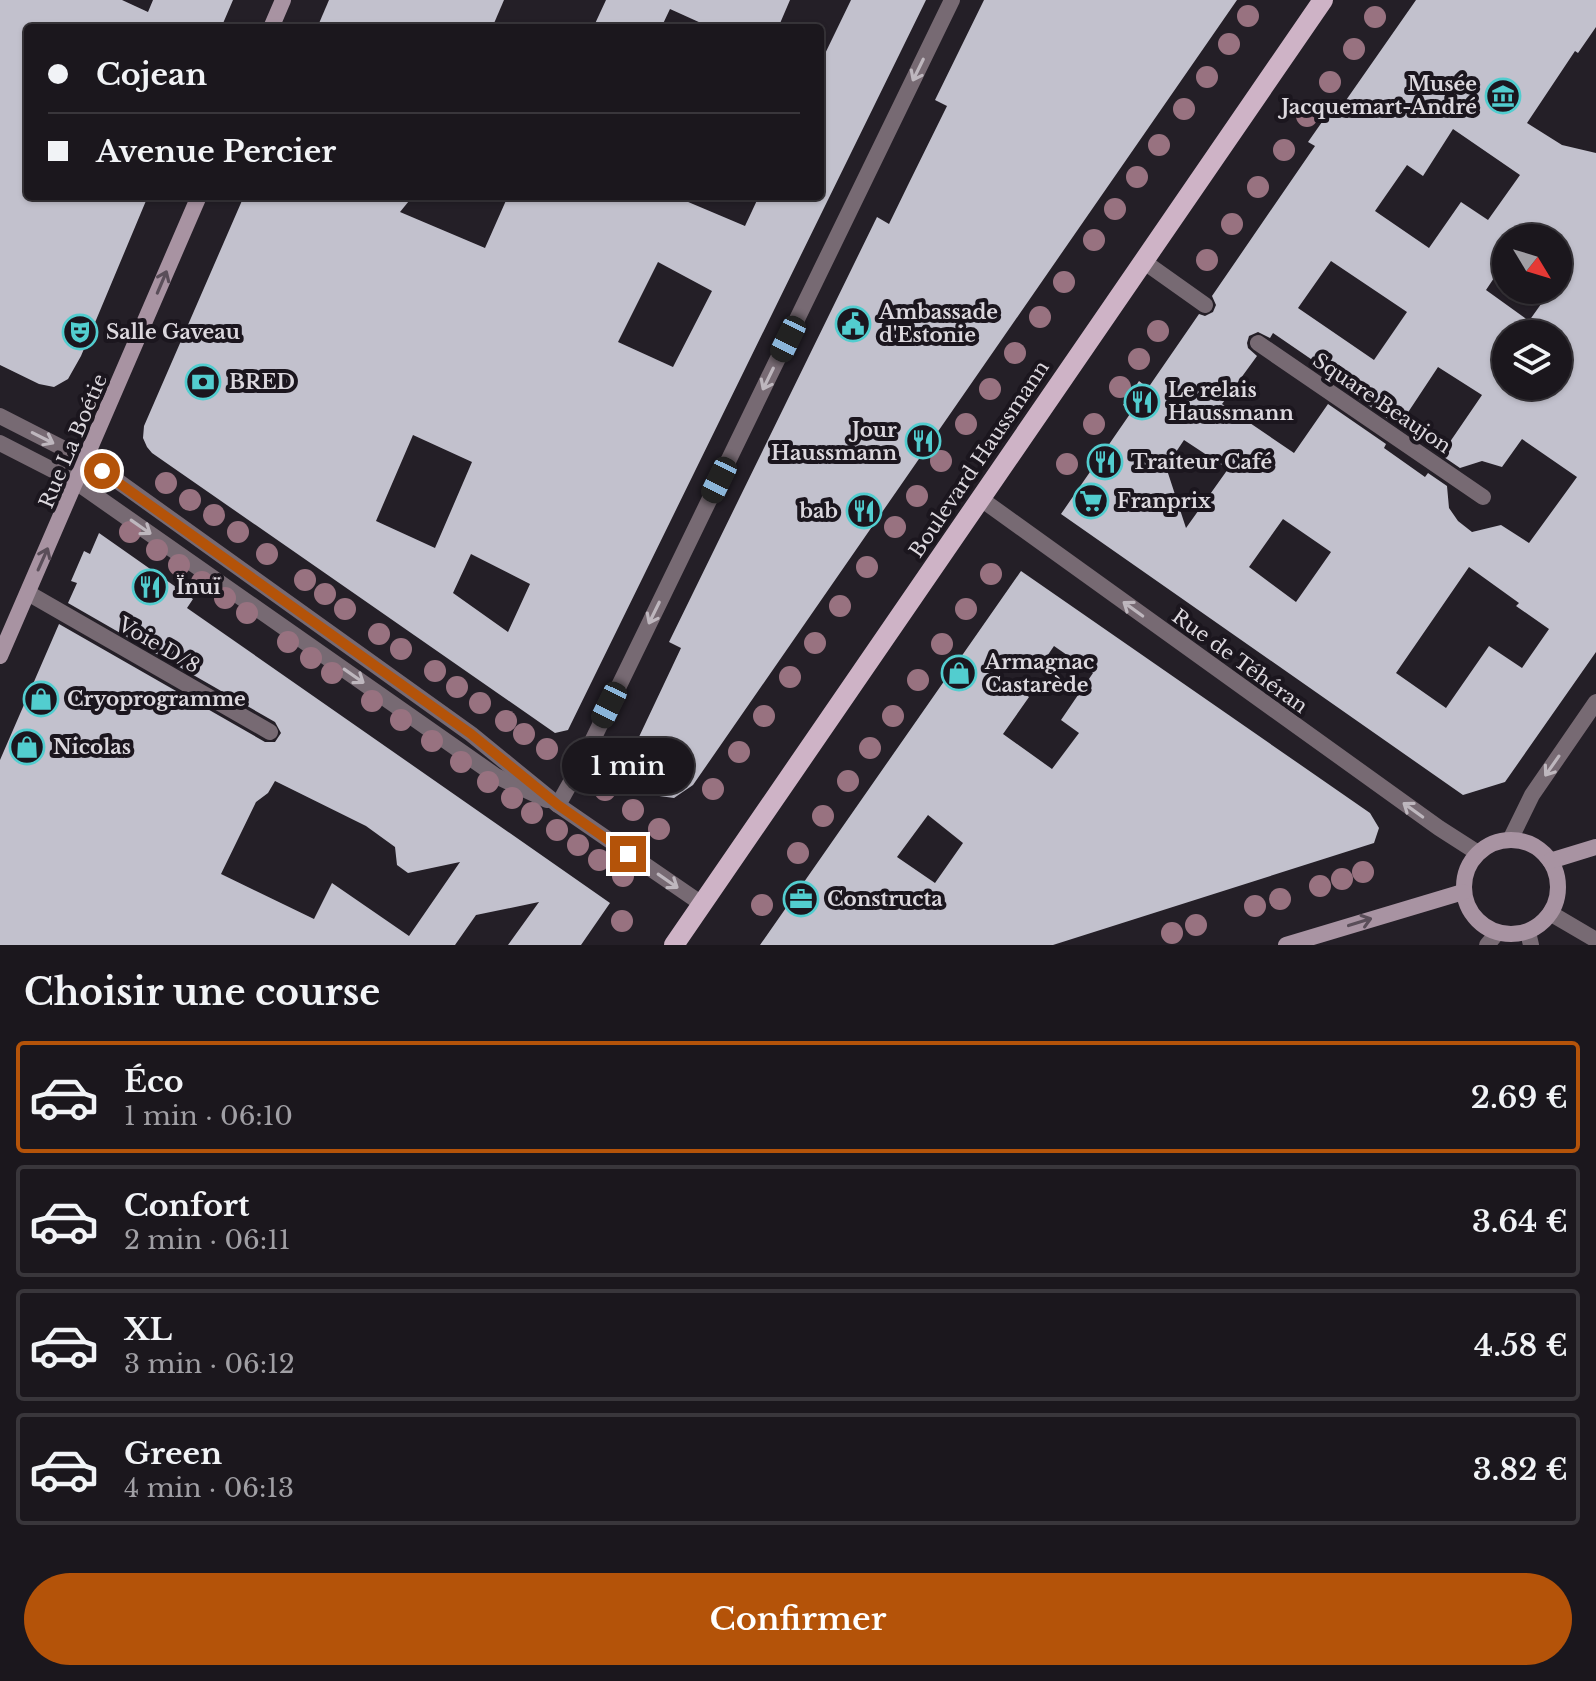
<!DOCTYPE html>
<html lang="fr">
<head>
<meta charset="utf-8">
<style>
	body { margin:0; font-family:"Libre Baskerville",serif; background:#28242a; color:#f1f3f6; height:100vh; display:flex; flex-direction:column; font-size:30px; white-space:nowrap }
	* { box-sizing:border-box; margin:0 }
	p { font-size:26px; color:#a09fa4 }
	.icon { flex:none; width:44px; height:44px; fill:none; stroke:currentColor; stroke-width:2; stroke-linecap:round; stroke-linejoin:round }
	.map { position:relative; height:945px; overflow:hidden }
	.sheet { display:flex; flex-direction:column; background:#1b171d; flex:1 }
	.sheet>* { flex:none }
	.guide { position:absolute; left:24px; top:24px; width:800px; height:176px; border-radius:8px; box-shadow:0 2px 6px #0004,0 0 0 2px #39363b; display:grid; align-content:center; height:176px; padding:0 24px; background:#1b171d }
	.needle { width:52px; rotate:128deg }
	.fabs { position:absolute; left:1492px; top:224px; display:grid; gap:16px }
	.fabs a { display:grid; place-items:center; width:80px; height:80px; border-radius:50%; background:#1b171d; box-shadow:0 2px 6px #0004,0 0 0 2px #39363b; font-size:40px }
	.end { position:absolute; width:36px; height:36px; margin:-18px; border:10px solid #b45309; background:#fff; box-shadow:0 0 0 4px #fff }
	.from { border-radius:50% }
	.bubble { position:absolute; height:56px; border-radius:28px; background:#1b171d; box-shadow:0 2px 6px #0004,0 0 0 2px #39363b; font-size:26px; font-weight:600; line-height:56px; text-align:center }
	.car { position:absolute; width:24px; height:48px; margin:-24px -12px; border-radius:10px; box-shadow:0 0 6px 2px #0007; background:linear-gradient(#222 24%,#8ab4d8 0 40%,#222 0 76%,#8ab4d8 0 86%,#222 0) }
	.guide b { display:flex; align-items:center; gap:28px; height:76px; font-size:30px }
	.guide b+b { border-top:2px solid #39363b }
	.guide i { width:20px; height:20px; background:#f1f3f6 }
	ul { padding:0; list-style:none }
	li { display:flex; align-items:center; gap:24px; height:112px; margin:0 16px 12px; padding:0 8px; border:4px solid #39363b; border-radius:8px }
	li div { flex:1 }
	li b { display:block; font-size:30px }
	li em { font-style:normal; font-weight:600 }
	li.selected { border-color:#b45309 }
	li>.icon { width:72px; height:72px; stroke-width:1.5 }
	h2 { padding:0 24px; font-size:36px; line-height:96px }
	.cta { display:flex; gap:16px; margin-top:auto; padding:16px 24px }
	.cta a { flex:1; height:92px; border-radius:48px; background:#b45309; color:#fff; font-size:32px; font-weight:600; line-height:92px; text-align:center }
	.map>svg:first-child { display:block }
	.building { fill:#c2c1cd; fill-rule:evenodd }
	.lines { fill:none; stroke-linecap:round; stroke-linejoin:round }
	.lane { stroke:#776a73; stroke-width:16 }
	.street { stroke:#776a73; stroke-width:16 }
	.secondary { stroke:#a893a2; stroke-width:16 }
	.primary { stroke:#ceb3c6; stroke-width:20 }
	.tree { fill:#987280 }
	.oneway { stroke:#beb7be }
	.oneway2 { stroke:#5a4e59 }
	.route { stroke:#b45309; stroke-width:10 }
	.labels { text-anchor:middle; dominant-baseline:central; stroke-width:8; stroke-linejoin:round; paint-order:stroke }
	.poi-label { font-size:20px; font-weight:bold; fill:#dcd8de; stroke:#1b161e; text-anchor:start }
	.street-label { font-size:20px; fill:#dcd8de; stroke:#1b161e }
</style>
</head>
<body>
<div class="map">
<svg width="1596" height="945" viewBox="0 0 1596 945">
	<rect width="100%" height="100%" fill="#241f27"/>
	<g class="building">
		<polygon points="0,0 122,0 148,12 153,0 233,0 221,28 28,28 28,196 148,196 81,356 68,379 54,387 39,384 0,365"/>
		<polygon points="329,0 504,0 492,28 317,28"/>
		<polygon points="606,0 790,0 778,28 712,28 670,9 661,28 593,28"/>
		<path d="M 851,0 L 926,0 L 568,730 L 555,733 L 152,453 L 147,447 L 143,438 L 144,426 L 244,196 L 413,196 L 400,212 L 485,248 L 508,196 L 674,196 L 745,226 L 759,196 L 820,196 L 820,64 ZM 658,262 L 712,291 L 673,367 L 618,342 ZM 413,435 L 472,462 L 435,548 L 376,521 ZM 471,554 L 530,584 L 508,632 L 453,593 Z"/>
		<polygon points="984,0 1237,0 693,785 674,798 652,795 634,781 629,758 681,648 669,642 877,217 889,224 908,185 947,106 935,100"/>
		<path d="M 1416,0 L 1596,0 L 1596,27 L 1578,53 L 1575,51 L 1527,123 L 1562,145 L 1596,153 L 1596,652 L 1505,782 L 1463,795 L 1061,514 L 1132,411 L 1123,405 L 1139,381 L 1148,388 L 1199,314 L 1205,316 L 1213,312 L 1216,305 L 1212,296 L 1315,146 L 1308,142 L 1329,112 L 1335,116 ZM 1453,129 L 1520,175 L 1488,220 L 1461,202 L 1429,248 L 1375,211 L 1407,165 L 1423,176 ZM 1506,238 L 1558,238 L 1558,290 L 1551,290 L 1529,321 L 1486,290 L 1506,260 ZM 1331,261 L 1407,312 L 1374,360 L 1298,308 ZM 1258,332 L 1270,338 L 1273,333 L 1343,381 L 1340,386 L 1399,426 L 1438,367 L 1482,395 L 1441,455 L 1460,468 L 1482,461 L 1502,467 L 1522,439 L 1577,477 L 1529,543 L 1501,525 L 1472,532 L 1458,521 L 1449,508 L 1447,486 L 1428,473 L 1425,477 L 1384,448 L 1386,444 L 1328,404 L 1294,453 L 1222,404 L 1257,356 L 1248,348 L 1247,343 L 1249,336 ZM 1506,334 L 1558,334 L 1558,386 L 1506,386 ZM 1184,440 L 1228,469 L 1186,528 L 1166,467 ZM 1283,519 L 1331,552 L 1296,602 L 1249,567 ZM 1469,567 L 1519,603 L 1516,606 L 1549,629 L 1522,668 L 1489,646 L 1446,708 L 1396,673 Z"/>
		<path d="M 99,533 L 193,599 L 187,608 L 610,903 L 581,945 L 508,945 L 539,902 L 476,915 L 455,945 L 0,945 L 0,760 L 59,624 L 265,742 L 275,742 L 281,733 L 275,722 L 68,603 L 77,583 L 71,581 L 84,551 L 90,554 ZM 275,781 L 366,826 L 395,847 L 397,865 L 408,873 L 460,862 L 409,936 L 332,883 L 314,919 L 221,874 L 256,802 L 268,793 Z"/>
		<path d="M 1021,571 L 1370,813 L 1379,828 L 1374,843 L 1053,945 L 760,945 ZM 1054,646 L 1093,673 L 1061,720 L 1079,733 L 1052,769 L 1003,734 L 1029,697 L 988,669 L 1041,665 ZM 928,815 L 963,843 L 935,883 L 897,857 Z"/>
	</g>
	<g class="lines">
		<g class="lane">
			<polyline points="1143,261 1205,305"/>
			<polyline points="1258,343 1483,497"/>
			<polyline points="0,443 76,482 496,776 547,800"/>
			<polyline points="28,593 270,732"/>
		</g>
		<g class="street">
			<polyline points="0,416 86,460 119,482 471,734 558,805 702,904"/>
			<polyline points="981,499 1439,828 1478,853"/>
			<polyline points="558,805 582,762 952,0"/>
			<polyline points="1510,840 1532,795 1596,702"/>
			<polyline points="1550,913 1596,940"/>
			<polyline points="1528,932 1531,945"/>
			<polyline points="1487,945 1497,933"/>
		</g>
		<g class="secondary">
			<polyline points="271,28 283,0"/>
			<polyline points="0,656 199,196"/>
			<circle cx="1511" cy="887" r="47"/>
			<polyline points="1550,861 1596,847"/>
			<polyline points="1286,945 1463,892"/>
		</g>
		<polyline class="primary" points="674,945 1323,0"/>
	</g>
	<g class="tree">
		<circle cx="1248" cy="16" r="11"/>
		<circle cx="1375" cy="17" r="11"/>
		<circle cx="1229" cy="44" r="11"/>
		<circle cx="1354" cy="49" r="11"/>
		<circle cx="1207" cy="77" r="11"/>
		<circle cx="1330" cy="82" r="11"/>
		<circle cx="1184" cy="109" r="11"/>
		<circle cx="1307" cy="116" r="11"/>
		<circle cx="1159" cy="145" r="11"/>
		<circle cx="1284" cy="150" r="11"/>
		<circle cx="1137" cy="177" r="11"/>
		<circle cx="1258" cy="187" r="11"/>
		<circle cx="1115" cy="209" r="11"/>
		<circle cx="1232" cy="224" r="11"/>
		<circle cx="1094" cy="240" r="11"/>
		<circle cx="1207" cy="260" r="11"/>
		<circle cx="1064" cy="282" r="11"/>
		<circle cx="1040" cy="317" r="11"/>
		<circle cx="1158" cy="331" r="11"/>
		<circle cx="1015" cy="353" r="11"/>
		<circle cx="1139" cy="359" r="11"/>
		<circle cx="1120" cy="387" r="11"/>
		<circle cx="990" cy="389" r="11"/>
		<circle cx="966" cy="424" r="11"/>
		<circle cx="1094" cy="424" r="11"/>
		<circle cx="941" cy="461" r="11"/>
		<circle cx="1067" cy="464" r="11"/>
		<circle cx="166" cy="483" r="11"/>
		<circle cx="917" cy="496" r="11"/>
		<circle cx="190" cy="500" r="11"/>
		<circle cx="214" cy="515" r="11"/>
		<circle cx="895" cy="527" r="11"/>
		<circle cx="130" cy="532" r="11"/>
		<circle cx="238" cy="532" r="11"/>
		<circle cx="157" cy="550" r="11"/>
		<circle cx="267" cy="554" r="11"/>
		<circle cx="179" cy="565" r="11"/>
		<circle cx="867" cy="567" r="11"/>
		<circle cx="991" cy="574" r="11"/>
		<circle cx="305" cy="580" r="11"/>
		<circle cx="202" cy="582" r="11"/>
		<circle cx="325" cy="594" r="11"/>
		<circle cx="225" cy="598" r="11"/>
		<circle cx="840" cy="606" r="11"/>
		<circle cx="345" cy="609" r="11"/>
		<circle cx="966" cy="609" r="11"/>
		<circle cx="247" cy="613" r="11"/>
		<circle cx="379" cy="634" r="11"/>
		<circle cx="288" cy="642" r="11"/>
		<circle cx="815" cy="643" r="11"/>
		<circle cx="942" cy="644" r="11"/>
		<circle cx="401" cy="649" r="11"/>
		<circle cx="311" cy="658" r="11"/>
		<circle cx="435" cy="671" r="11"/>
		<circle cx="332" cy="673" r="11"/>
		<circle cx="790" cy="677" r="11"/>
		<circle cx="918" cy="680" r="11"/>
		<circle cx="457" cy="687" r="11"/>
		<circle cx="372" cy="701" r="11"/>
		<circle cx="480" cy="703" r="11"/>
		<circle cx="764" cy="716" r="11"/>
		<circle cx="893" cy="716" r="11"/>
		<circle cx="401" cy="720" r="11"/>
		<circle cx="506" cy="721" r="11"/>
		<circle cx="524" cy="734" r="11"/>
		<circle cx="432" cy="741" r="11"/>
		<circle cx="870" cy="748" r="11"/>
		<circle cx="547" cy="749" r="11"/>
		<circle cx="739" cy="752" r="11"/>
		<circle cx="461" cy="762" r="11"/>
		<circle cx="848" cy="781" r="11"/>
		<circle cx="488" cy="782" r="11"/>
		<circle cx="713" cy="789" r="11"/>
		<circle cx="605" cy="790" r="11"/>
		<circle cx="512" cy="798" r="11"/>
		<circle cx="633" cy="810" r="11"/>
		<circle cx="532" cy="813" r="11"/>
		<circle cx="823" cy="816" r="11"/>
		<circle cx="659" cy="829" r="11"/>
		<circle cx="557" cy="830" r="11"/>
		<circle cx="578" cy="845" r="11"/>
		<circle cx="798" cy="853" r="11"/>
		<circle cx="599" cy="860" r="11"/>
		<circle cx="1363" cy="872" r="11"/>
		<circle cx="623" cy="876" r="11"/>
		<circle cx="1342" cy="879" r="11"/>
		<circle cx="1320" cy="886" r="11"/>
		<circle cx="1280" cy="899" r="11"/>
		<circle cx="762" cy="905" r="11"/>
		<circle cx="1255" cy="906" r="11"/>
		<circle cx="622" cy="921" r="11"/>
		<circle cx="1196" cy="925" r="11"/>
		<circle cx="1172" cy="933" r="11"/>
	</g>
	<defs><path id="oneway-shaft" d="M-6 0H5M1.5-3L5.5 0L1.5 3" fill="none" stroke-width="1.6" stroke-linecap="round" stroke-linejoin="round" transform="scale(2)"/></defs>
	<g class="oneway">
		<use href="#oneway-shaft" transform="translate(918 70) rotate(116)"/>
		<use href="#oneway-shaft" transform="translate(768 379) rotate(116)"/>
		<use href="#oneway-shaft" transform="translate(43 438) rotate(27)"/>
		<use href="#oneway-shaft" transform="translate(141 527) rotate(35)"/>
		<use href="#oneway-shaft" transform="translate(1133 609) rotate(-144)"/>
		<use href="#oneway-shaft" transform="translate(654 613) rotate(116)"/>
		<use href="#oneway-shaft" transform="translate(354 676) rotate(35)"/>
		<use href="#oneway-shaft" transform="translate(1552 766) rotate(125)"/>
		<use href="#oneway-shaft" transform="translate(1413 810) rotate(-144)"/>
		<use href="#oneway-shaft" transform="translate(668 881) rotate(35)"/>
	</g>
	<g class="oneway2">
		<use href="#oneway-shaft" transform="translate(162 282) rotate(-67)"/>
		<use href="#oneway-shaft" transform="translate(43 559) rotate(-66)"/>
		<use href="#oneway-shaft" transform="translate(1360 922) rotate(-17)"/>
	</g>
	<g class="lines">
		<polyline class="route" points="102,471 471,734 558,805 628,854"/>
	</g>
	<defs>
		<g id="museum-ring" transform="scale(1.8)"><circle r="9.5" fill="#1b161e" stroke="#52cdcf" stroke-width="1.5"/><path d="M0-6L6-3V-2H-6V-3ZM-5-1h2V3h-2ZM-1-1h2V3h-2ZM3-1h2V3H3ZM-6 4H6V6H-6Z" fill="#52cdcf"/></g>
		<g id="civic-ring" transform="scale(1.8)"><circle r="9.5" fill="#1b161e" stroke="#52cdcf" stroke-width="1.5"/><path d="M-.6-6.5H3V-4.5H.6V-3L4-1V1h2V6H-6V1h2V-1L-.6-3ZM-1.2 2.5V6h2.4V2.5Z" fill="#52cdcf"/></g>
		<g id="theatre-ring" transform="scale(1.8)"><circle r="9.5" fill="#1b161e" stroke="#52cdcf" stroke-width="1.5"/><path d="M-5-5.5Q0-4 5-5.5V0Q5 5 0 6Q-5 5-5 0ZM-3.3-2.5H-1v1.5H-3.3ZM1-2.5H3.3v1.5H1ZM-2.8 1Q0 5.5 2.8 1Z" fill="#52cdcf"/></g>
		<g id="bank-ring" transform="scale(1.8)"><circle r="9.5" fill="#1b161e" stroke="#52cdcf" stroke-width="1.5"/><path d="M-6-4H6V4H-6ZM0-2.3a2.3 2.3 0 1 0 0 4.6a2.3 2.3 0 1 0 0-4.6Z" fill="#52cdcf"/></g>
		<g id="restaurant-ring" transform="scale(1.8)"><circle r="9.5" fill="#1b161e" stroke="#52cdcf" stroke-width="1.5"/><path d="M-5-6h1v4h1v-4h1v4h1v-4h1v5L-1.5 .5V6h-2V.5L-5-1ZM5-6V6H3V1.5H1.5Q1.5-4 5-6Z" fill="#52cdcf"/></g>
		<g id="supermarket-ring" transform="scale(1.8)"><circle r="9.5" fill="#1b161e" stroke="#52cdcf" stroke-width="1.5"/><path d="M-6-5.5h2.5l.6 2H6L4.5 2H-2.5L-4.4-4H-6ZM-1.5 3.2a1.3 1.3 0 1 0 .1 0ZM3 3.2a1.3 1.3 0 1 0 .1 0Z" fill="#52cdcf"/></g>
		<g id="shop-ring" transform="scale(1.8)"><circle r="9.5" fill="#1b161e" stroke="#52cdcf" stroke-width="1.5"/><path d="M-5-2.5h2.3a2.7 3.5 0 0 1 5.4 0H5L5.5 6h-11ZM-1.5-2.5h3a1.5 2.3 0 0 0-3 0Z" fill="#52cdcf"/></g>
		<g id="office-ring" transform="scale(1.8)"><circle r="9.5" fill="#1b161e" stroke="#52cdcf" stroke-width="1.5"/><path d="M-6-3h4V-5.5h4V-3h4V5H-6ZM-1-4.5V-3h2v-1.5ZM-6 0V1H6V0Z" fill="#52cdcf"/></g>
	</defs>
	<g fill-rule="evenodd">
		<use href="#museum-ring" x="1503" y="96"/>
		<use href="#civic-ring" x="853" y="324"/>
		<use href="#theatre-ring" x="80" y="332"/>
		<use href="#bank-ring" x="203" y="382"/>
		<use href="#restaurant-ring" x="1142" y="402"/>
		<use href="#restaurant-ring" x="923" y="441"/>
		<use href="#restaurant-ring" x="1105" y="462"/>
		<use href="#supermarket-ring" x="1091" y="501"/>
		<use href="#restaurant-ring" x="864" y="511"/>
		<use href="#restaurant-ring" x="150" y="587"/>
		<use href="#shop-ring" x="959" y="673"/>
		<use href="#shop-ring" x="41" y="699"/>
		<use href="#shop-ring" x="27" y="747"/>
		<use href="#office-ring" x="801" y="899"/>
	</g>
	<g class="labels">
		<g class="poi-label">
			<text x="1477" y="84" text-anchor="end">Musée<tspan x="1477" dy="23">Jacquemart-André</tspan></text>
			<text x="879" y="312">Ambassade<tspan x="879" dy="23">d'Estonie</tspan></text>
			<text x="106" y="332">Salle Gaveau</text>
			<text x="229" y="382">BRED</text>
			<text x="1168" y="390">Le relais<tspan x="1168" dy="23">Haussmann</tspan></text>
			<text x="897" y="430" text-anchor="end">Jour<tspan x="897" dy="23">Haussmann</tspan></text>
			<text x="1131" y="462">Traiteur Café</text>
			<text x="1117" y="501">Franprix</text>
			<text x="838" y="511" text-anchor="end">bab</text>
			<text x="176" y="587">Ïnuï</text>
			<text x="985" y="662">Armagnac<tspan x="985" dy="23">Castarède</tspan></text>
			<text x="67" y="699">Cryoprogramme</text>
			<text x="53" y="747">Nicolas</text>
			<text x="827" y="899">Constructa</text>
		</g>
		<g class="street-label">
			<text transform="translate(1382 403) rotate(34)">Square Beaujon</text>
			<text transform="translate(73 441) rotate(-67)">Rue La Boétie</text>
			<text transform="translate(979 459) rotate(-56)">Boulevard Haussmann</text>
			<text transform="translate(159 645) rotate(30)">Voie D/8</text>
			<text transform="translate(1240 661) rotate(36)">Rue de Téhéran</text>
		</g>
	</g>
</svg>
<div class="fabs">
<a><svg class="needle" viewBox="-14 -14 28 28"><path d="M0-13l5 13h-10z" fill="#e53935"/><path d="M0 13l5-13h-10z" fill="#a09fa4"/></svg></a>
<a><svg class="icon" aria-label="layers" viewBox="0 0 24 24"><path d="M12 4l9 5-9 5-9-5zM3 14l9 5 9-5"/></svg></a>
</div>
<i class="end from" style="left:102px;top:471px"></i>
<i class="end" style="left:628px;top:854px"></i>
<div class="bubble" style="left:562px;top:738px;width:132px">1 min</div>
<i class="car" style="left:788px;top:339px;rotate:206deg"></i>
<i class="car" style="left:719px;top:480px;rotate:206deg"></i>
<i class="car" style="left:609px;top:705px;rotate:206deg"></i>
<div class="guide">
<b><i class="from"></i>Cojean</b>
<b><i></i>Avenue Percier</b>
</div>
</div>
<section class="sheet">
<h2>Choisir une course</h2>
<ul>
<li class="selected"><svg class="icon" aria-label="car" viewBox="0 0 24 24"><path d="M5 17H2v-5l4-1 3-4h7l3 4 3 1v5h-3M9 17h6M6 11h13"/><circle cx="7" cy="17" r="2"/><circle cx="17" cy="17" r="2"/></svg><div><b>Éco</b><p>1 min · 06:10</p></div><em>2.69 €</em></li>
<li><svg class="icon" aria-label="car" viewBox="0 0 24 24"><path d="M5 17H2v-5l4-1 3-4h7l3 4 3 1v5h-3M9 17h6M6 11h13"/><circle cx="7" cy="17" r="2"/><circle cx="17" cy="17" r="2"/></svg><div><b>Confort</b><p>2 min · 06:11</p></div><em>3.64 €</em></li>
<li><svg class="icon" aria-label="car" viewBox="0 0 24 24"><path d="M5 17H2v-5l4-1 3-4h7l3 4 3 1v5h-3M9 17h6M6 11h13"/><circle cx="7" cy="17" r="2"/><circle cx="17" cy="17" r="2"/></svg><div><b>XL</b><p>3 min · 06:12</p></div><em>4.58 €</em></li>
<li><svg class="icon" aria-label="car" viewBox="0 0 24 24"><path d="M5 17H2v-5l4-1 3-4h7l3 4 3 1v5h-3M9 17h6M6 11h13"/><circle cx="7" cy="17" r="2"/><circle cx="17" cy="17" r="2"/></svg><div><b>Green</b><p>4 min · 06:13</p></div><em>3.82 €</em></li>
</ul>
<div class="cta"><a>Confirmer</a></div>
</section>
</body>
</html>
